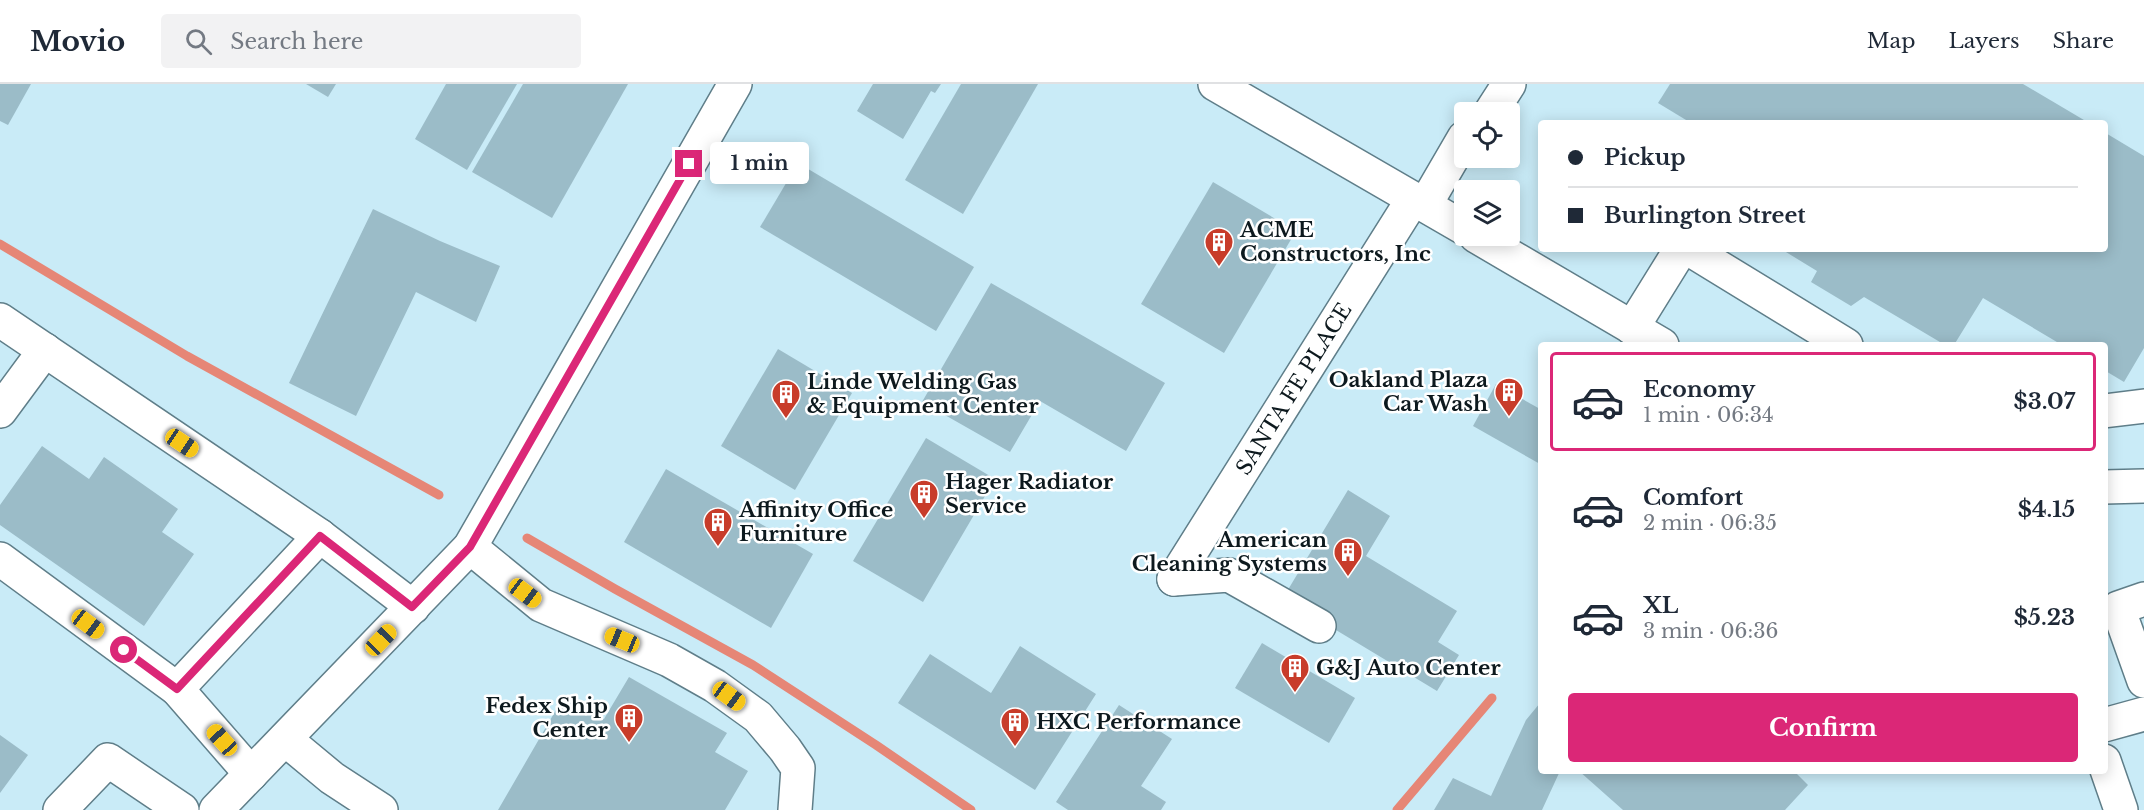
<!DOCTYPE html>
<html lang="en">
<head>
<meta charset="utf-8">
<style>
	body { margin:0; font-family:"Libre Baskerville",serif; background:#f2f2f3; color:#1f2937; height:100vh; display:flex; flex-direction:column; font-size:22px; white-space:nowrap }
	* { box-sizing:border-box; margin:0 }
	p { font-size:20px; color:#747a83 }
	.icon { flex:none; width:33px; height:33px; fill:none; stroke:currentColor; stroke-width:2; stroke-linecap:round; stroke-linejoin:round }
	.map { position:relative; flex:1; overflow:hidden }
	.drawer { position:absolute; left:1538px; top:258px; width:570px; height:432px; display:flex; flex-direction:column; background:#fff; border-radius:6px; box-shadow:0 3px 15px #0003 }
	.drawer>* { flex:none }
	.hud { position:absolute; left:1538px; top:36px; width:570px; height:132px; border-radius:6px; box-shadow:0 3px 15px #0003; display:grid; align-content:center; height:132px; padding:0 30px; background:#fff }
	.tools { position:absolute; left:1454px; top:18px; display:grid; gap:12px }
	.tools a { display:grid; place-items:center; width:66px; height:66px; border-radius:6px; background:#fff; box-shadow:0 3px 15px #0003; font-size:30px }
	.end { position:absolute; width:27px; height:27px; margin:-14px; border:8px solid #db2777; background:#fff; box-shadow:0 0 0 3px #fff }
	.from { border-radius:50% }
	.bubble { position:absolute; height:42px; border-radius:6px; background:#fff; box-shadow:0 3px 15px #0003; font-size:20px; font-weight:700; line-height:42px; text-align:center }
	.car { position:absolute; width:18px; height:36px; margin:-18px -9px; border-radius:8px; box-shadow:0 0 4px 2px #0007; background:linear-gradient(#f5c518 24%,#345 0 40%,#f5c518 0 76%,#345 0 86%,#f5c518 0) }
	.hud b { display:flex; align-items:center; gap:21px; height:57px; font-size:22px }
	.hud b+b { border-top:2px solid #e0e1e3 }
	.hud i { width:15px; height:15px; background:#1f2937 }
	ul { padding:10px 0 0; list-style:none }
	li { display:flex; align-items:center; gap:18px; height:99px; margin:0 12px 9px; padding:0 18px; border:3px solid transparent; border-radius:6px }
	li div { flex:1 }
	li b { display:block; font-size:22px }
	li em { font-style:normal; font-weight:700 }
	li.active { border-color:#db2777 }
	li>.icon { width:54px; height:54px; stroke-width:1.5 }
	.cta { display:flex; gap:12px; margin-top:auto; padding:12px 30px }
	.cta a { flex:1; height:69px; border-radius:6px; background:#db2777; color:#fff; font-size:24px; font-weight:700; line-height:69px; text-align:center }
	header { display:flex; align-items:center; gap:36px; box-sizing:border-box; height:84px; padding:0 30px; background:#fff; border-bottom:2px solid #e0e1e3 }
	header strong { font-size:28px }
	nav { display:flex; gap:33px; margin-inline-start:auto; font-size:21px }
	.search { width:420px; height:54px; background:#f2f2f3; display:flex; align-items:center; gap:15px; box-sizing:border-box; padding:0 21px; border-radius:6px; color:#747a83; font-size:22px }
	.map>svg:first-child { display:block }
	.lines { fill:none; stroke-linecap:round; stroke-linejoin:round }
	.stream { stroke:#e68676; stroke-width:9 }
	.building { fill:#9bbcc8 }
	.minor-casing { stroke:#5f7e89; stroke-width:36 }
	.major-casing { stroke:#5f7e89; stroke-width:36 }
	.minor { stroke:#fff; stroke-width:33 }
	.major { stroke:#fff; stroke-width:33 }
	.route { stroke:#db2777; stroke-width:8 }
	.labels { text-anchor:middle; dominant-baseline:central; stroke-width:5; stroke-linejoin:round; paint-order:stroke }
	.poi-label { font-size:21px; font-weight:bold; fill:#0d191e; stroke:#fff; text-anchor:start }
	.street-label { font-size:21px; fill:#0d191e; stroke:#fff }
</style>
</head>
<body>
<header>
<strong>Movio</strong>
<div class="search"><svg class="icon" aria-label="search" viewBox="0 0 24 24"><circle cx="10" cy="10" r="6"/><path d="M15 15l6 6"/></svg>Search here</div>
<nav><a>Map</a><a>Layers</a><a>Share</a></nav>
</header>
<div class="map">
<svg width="2144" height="726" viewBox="0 0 2144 726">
	<rect width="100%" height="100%" fill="#c9ebf7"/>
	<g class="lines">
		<g class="stream">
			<polyline points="0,160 187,272 439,411"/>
			<polyline points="527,454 615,505 753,581 876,661 971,726"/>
			<polyline points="1397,726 1492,614"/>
		</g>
	</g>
	<g class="building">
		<polygon points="0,0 31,0 8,41 0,37"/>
		<polygon points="306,0 336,0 328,13"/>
		<polygon points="446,0 517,0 467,86 415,55"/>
		<polygon points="523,0 628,0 552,134 472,88"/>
		<polygon points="873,0 941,0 935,9 931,7 903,55 857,27"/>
		<polygon points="961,0 1038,0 963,130 905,96"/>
		<polygon points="1670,0 2023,0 2089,39 1691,39 1658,19"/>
		<polygon points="2104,48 2144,72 2144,264 2124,298 2104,286 2104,261 2062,261 1983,214 1954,261 1945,261 1864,213 1851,222 1811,198 1817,187 1781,165 2104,165"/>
		<polygon points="798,79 974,183 936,247 760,143"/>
		<polygon points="1213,98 1296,147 1224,269 1141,220"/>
		<polygon points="373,125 440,157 500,182 476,238 416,208 356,332 289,299"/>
		<polygon points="991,199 1165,299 1126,367 1040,317 1010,368 922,318"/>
		<polygon points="778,265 852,309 795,406 721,362"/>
		<polygon points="1496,300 1540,325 1540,380 1473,342"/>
		<polygon points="926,354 995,395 923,518 853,477"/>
		<polygon points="42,362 89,395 104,373 178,425 162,448 194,470 144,542 0,441 0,421"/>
		<polygon points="666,385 813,470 771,544 624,458"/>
		<polygon points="1348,406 1390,432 1366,472 1457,527 1438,558 1459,571 1437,607 1283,514"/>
		<polygon points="1262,559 1355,614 1329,659 1235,604"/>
		<polygon points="1020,562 1096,610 1035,706 898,619 930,570 991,609"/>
		<polygon points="629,593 727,649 715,668 748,687 725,726 498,726 564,612 604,635"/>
		<polygon points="1540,619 1540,687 1560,687 1542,726 1434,726 1453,694 1491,712 1526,636"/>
		<polygon points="1119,621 1172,655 1141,702 1166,718 1161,726 1068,726 1056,718"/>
		<polygon points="0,651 28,671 0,709"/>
		<polygon points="1579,687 1794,687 1808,701 1785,726 1623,726"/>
	</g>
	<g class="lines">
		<g class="minor-casing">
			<g id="minor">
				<polyline points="1491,28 1509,0"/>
				<polyline points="1425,121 1464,54"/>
				<polyline points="1689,165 1846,261"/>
				<polyline points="0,236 320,452"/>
				<polyline points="1632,244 1681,165"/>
				<polyline points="0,327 45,266"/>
				<polyline points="2104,327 2144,322"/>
				<polyline points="470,463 541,521 669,576 715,602 758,633 785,665 798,684 795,726"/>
				<polyline points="0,475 177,605"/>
				<polyline points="1174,495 1413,115"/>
				<polyline points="1174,495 1229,491 1319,542"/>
				<polyline points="2144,515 2118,524 2144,597"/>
				<polyline points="2104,641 2144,630"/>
				<polyline points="285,655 332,694 381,726"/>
				<polyline points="2104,677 2121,726"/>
				<polyline points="251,690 177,605 320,452 413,523"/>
				<polyline points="60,726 108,676 182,726"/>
				<polyline points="216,726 470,463 735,0"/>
			</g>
		</g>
		<g class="major-casing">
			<g id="major">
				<polyline points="1215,0 1464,144"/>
				<polyline points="1476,152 1662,261"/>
				<polyline points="2104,403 2144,402"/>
			</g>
		</g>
		<use href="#minor" class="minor"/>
		<use href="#major" class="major"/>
	</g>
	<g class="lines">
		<polyline class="route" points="124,566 177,605 320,452 412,523 470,463 689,80"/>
	</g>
	<defs>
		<g id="building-pin" transform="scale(1.5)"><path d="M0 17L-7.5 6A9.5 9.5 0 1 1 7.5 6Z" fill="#c83c2a" stroke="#fff"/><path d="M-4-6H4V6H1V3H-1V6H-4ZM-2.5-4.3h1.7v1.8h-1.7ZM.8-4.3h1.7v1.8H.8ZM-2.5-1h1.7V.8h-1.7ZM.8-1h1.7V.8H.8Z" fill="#fff"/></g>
	</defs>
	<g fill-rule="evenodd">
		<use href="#building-pin" x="1219" y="158"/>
		<use href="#building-pin" x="1509" y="308"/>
		<use href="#building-pin" x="786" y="310"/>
		<use href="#building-pin" x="924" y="410"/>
		<use href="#building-pin" x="718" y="438"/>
		<use href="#building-pin" x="1348" y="468"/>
		<use href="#building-pin" x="1295" y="584"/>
		<use href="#building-pin" x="629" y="634"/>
		<use href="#building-pin" x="1015" y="638"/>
	</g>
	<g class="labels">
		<g class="poi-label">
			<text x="1240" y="146">ACME<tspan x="1240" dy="24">Constructors, Inc</tspan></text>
			<text x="1488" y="296" text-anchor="end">Oakland Plaza<tspan x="1488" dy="24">Car Wash</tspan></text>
			<text x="807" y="298">Linde Welding Gas<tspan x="807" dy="24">&amp; Equipment Center</tspan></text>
			<text x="945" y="398">Hager Radiator<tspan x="945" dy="24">Service</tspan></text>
			<text x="739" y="426">Affinity Office<tspan x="739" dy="24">Furniture</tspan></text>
			<text x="1327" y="456" text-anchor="end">American<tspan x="1327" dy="24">Cleaning Systems</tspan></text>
			<text x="1316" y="584">G&amp;J Auto Center</text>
			<text x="608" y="622" text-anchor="end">Fedex Ship<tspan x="608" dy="24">Center</tspan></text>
			<text x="1036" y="638">HXC Performance</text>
		</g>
		<g class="street-label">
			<text transform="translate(1294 305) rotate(-58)">SANTA FE PLACE</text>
		</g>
	</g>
</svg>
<div class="tools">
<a><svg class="icon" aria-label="locate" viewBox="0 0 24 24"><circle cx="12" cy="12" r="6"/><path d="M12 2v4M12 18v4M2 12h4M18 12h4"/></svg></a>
<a><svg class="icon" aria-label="layers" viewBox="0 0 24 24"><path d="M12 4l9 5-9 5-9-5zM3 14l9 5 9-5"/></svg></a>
</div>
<i class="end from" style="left:124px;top:566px"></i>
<i class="end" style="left:689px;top:80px"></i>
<div class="bubble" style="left:710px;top:58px;width:99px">1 min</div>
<i class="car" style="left:182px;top:359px;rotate:124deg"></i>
<i class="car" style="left:525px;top:509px;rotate:127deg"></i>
<i class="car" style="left:88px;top:540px;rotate:127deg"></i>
<i class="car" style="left:381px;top:556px;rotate:44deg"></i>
<i class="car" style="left:622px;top:556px;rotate:292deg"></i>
<i class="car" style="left:729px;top:612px;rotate:126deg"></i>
<i class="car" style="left:222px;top:656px;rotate:318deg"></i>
<div class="hud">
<b><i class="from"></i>Pickup</b>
<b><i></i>Burlington Street</b>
</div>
<section class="drawer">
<ul>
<li class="active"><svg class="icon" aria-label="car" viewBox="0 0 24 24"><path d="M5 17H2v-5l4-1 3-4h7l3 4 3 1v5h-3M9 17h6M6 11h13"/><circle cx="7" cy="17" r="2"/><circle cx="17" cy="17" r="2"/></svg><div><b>Economy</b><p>1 min · 06:34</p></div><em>$3.07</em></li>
<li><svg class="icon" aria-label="car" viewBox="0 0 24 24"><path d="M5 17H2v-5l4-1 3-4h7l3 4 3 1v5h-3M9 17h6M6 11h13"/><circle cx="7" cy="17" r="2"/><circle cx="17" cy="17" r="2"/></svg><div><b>Comfort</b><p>2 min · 06:35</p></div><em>$4.15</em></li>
<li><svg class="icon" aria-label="car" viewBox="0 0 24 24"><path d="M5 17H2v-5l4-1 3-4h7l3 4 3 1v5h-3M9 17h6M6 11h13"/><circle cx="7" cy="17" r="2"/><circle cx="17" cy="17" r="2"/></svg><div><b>XL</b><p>3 min · 06:36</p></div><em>$5.23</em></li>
</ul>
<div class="cta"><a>Confirm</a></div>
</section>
</div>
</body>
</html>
